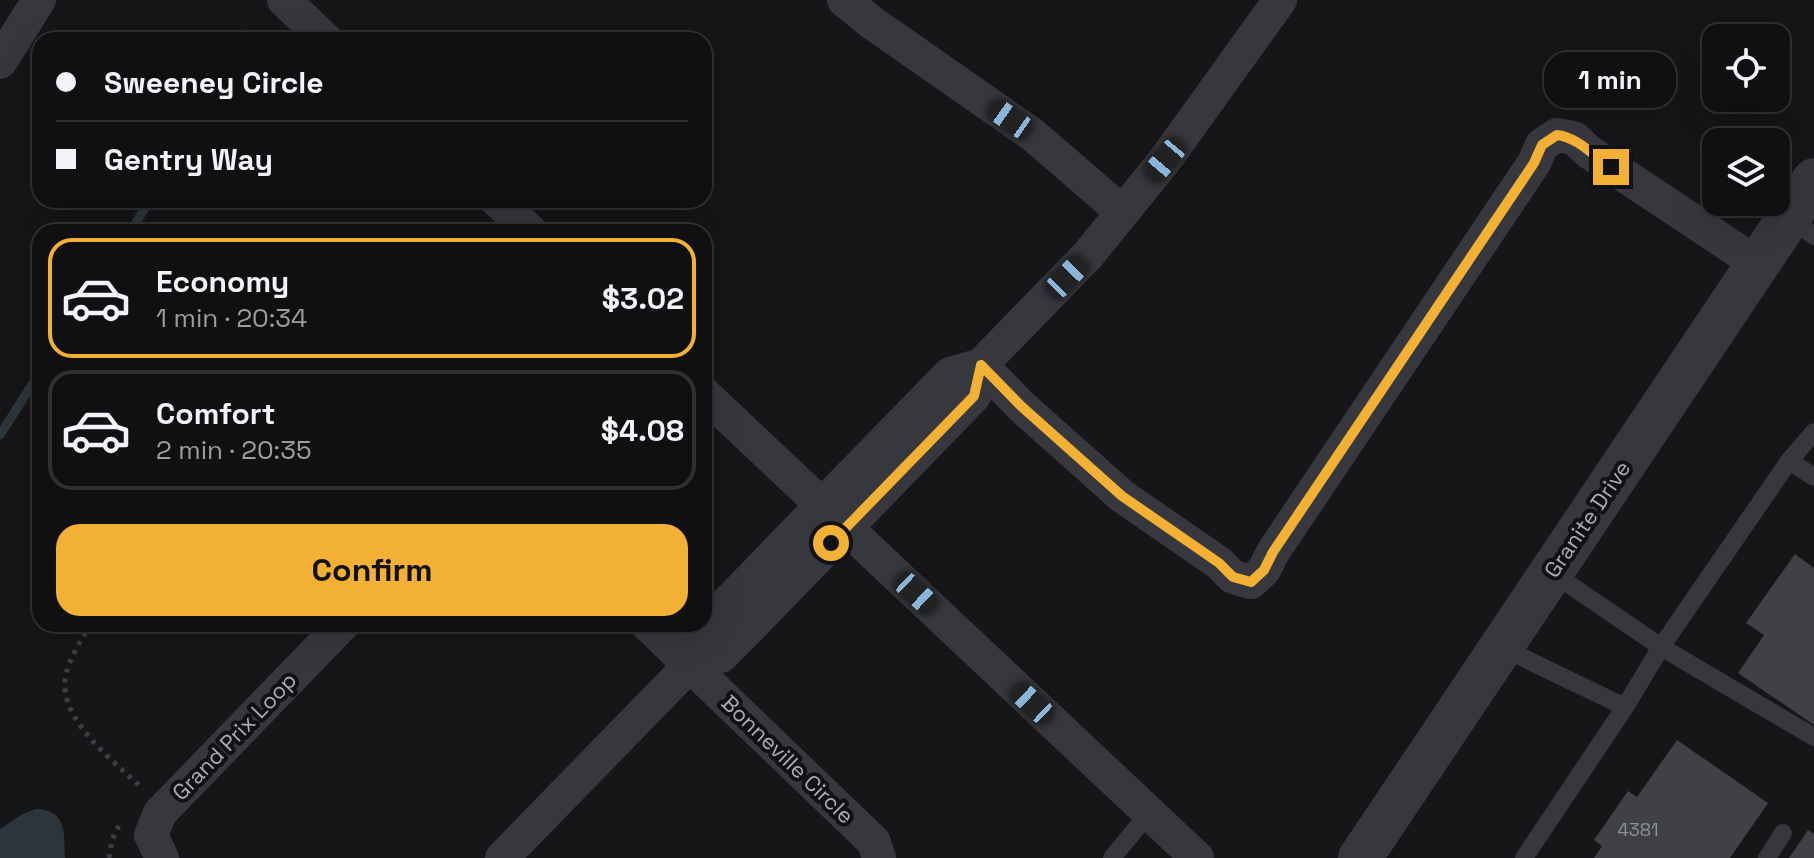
<!DOCTYPE html>
<html lang="en">
<head>
<meta charset="utf-8">
<style>
	body { margin:0; font-family:"Space Grotesk",sans-serif; background:#1e1e20; color:#f1f3f6; height:100vh; display:flex; flex-direction:column; font-size:30px; white-space:nowrap }
	* { box-sizing:border-box; margin:0 }
	p { font-size:26px; color:#9c9d9f }
	.icon { flex:none; width:44px; height:44px; fill:none; stroke:currentColor; stroke-width:2; stroke-linecap:round; stroke-linejoin:round }
	.map { position:relative; flex:1; overflow:hidden }
	.side { position:absolute; left:32px; top:224px; width:680px; height:408px; display:flex; flex-direction:column; background:#101012; border-radius:24px; box-shadow:0 8px 32px #0002,0 0 0 2px #303032 }
	.side>* { flex:none }
	.guide { position:absolute; left:32px; top:32px; width:680px; height:176px; border-radius:24px; box-shadow:0 8px 32px #0002,0 0 0 2px #303032; display:grid; align-content:center; height:176px; padding:0 24px; background:#101012 }
	.fabs { position:absolute; left:1702px; top:24px; display:grid; gap:16px }
	.fabs a { display:grid; place-items:center; width:88px; height:88px; border-radius:16px; background:#101012; box-shadow:0 8px 32px #0002,0 0 0 2px #303032; font-size:40px }
	.end { position:absolute; width:36px; height:36px; margin:-18px; border:10px solid #f2b134; background:#111; box-shadow:0 0 0 4px #111 }
	.from { border-radius:50% }
	.bubble { position:absolute; height:56px; border-radius:24px; background:#101012; box-shadow:0 8px 32px #0002,0 0 0 2px #303032; font-size:26px; font-weight:800; line-height:56px; text-align:center }
	.car { position:absolute; width:24px; height:48px; margin:-24px -12px; border-radius:10px; box-shadow:0 0 6px 2px #0007; background:linear-gradient(#222 24%,#8ab4d8 0 40%,#222 0 76%,#8ab4d8 0 86%,#222 0) }
	.guide b { display:flex; align-items:center; gap:28px; height:76px; font-size:30px }
	.guide b+b { border-top:2px solid #303032 }
	.guide i { width:20px; height:20px; background:#f1f3f6 }
	ul { padding:14px 0 0; list-style:none }
	li { display:flex; align-items:center; gap:24px; height:120px; margin:0 16px 12px; padding:0 8px; border:4px solid #303032; border-radius:24px }
	li div { flex:1 }
	li b { display:block; font-size:30px }
	li em { font-style:normal; font-weight:800 }
	li.selected { border-color:#f2b134 }
	li>.icon { width:72px; height:72px; stroke-width:1.5 }
	.action { display:flex; gap:16px; margin-top:auto; padding:16px 24px }
	.action a { flex:1; height:92px; border-radius:24px; background:#f2b134; color:#111; font-size:32px; font-weight:800; line-height:92px; text-align:center }
	.map>svg:first-child { display:block }
	.water { fill:#2c353c }
	.lines { fill:none; stroke-linecap:round; stroke-linejoin:round }
	.stream { stroke:#2c353c; stroke-width:9 }
	.building { fill:#404145 }
	.path { stroke:#3d3f44; stroke-width:5; stroke-dasharray:4 6; stroke-linecap:butt }
	.service { stroke:#37383d; stroke-width:18 }
	.minor { stroke:#37383d; stroke-width:34 }
	.tertiary { stroke:#37383d; stroke-width:44 }
	.route { stroke:#f2b134; stroke-width:10 }
	.labels { text-anchor:middle; dominant-baseline:central; stroke-width:8; stroke-linejoin:round; paint-order:stroke }
	.number-label { font-size:18px; fill:#8e929b }
	.street-label { font-size:22px; fill:#a8adb8; stroke:#111113 }
</style>
</head>
<body>
<div class="map">
<svg width="1814" height="858" viewBox="0 0 1814 858">
	<rect width="100%" height="100%" fill="#161618"/>
	<path class="water" d="M 35,809 C 67,809 64,833 65,858 L 0,858 L 0,829 L 21,815 Z"/>
	<g class="lines">
		<g class="stream">
			<polyline points="242,40 245,34"/>
			<polyline points="130,232 150,200"/>
			<polyline points="0,435 40,372"/>
		</g>
	</g>
	<g class="building">
		<polygon points="1795,554 1814,568 1814,725 1738,673 1764,635 1746,623"/>
		<polygon points="1677,740 1768,803 1730,858 1594,858 1602,846 1594,840 1628,791 1637,797"/>
		<polygon points="1808,830 1814,834 1814,858 1789,858"/>
	</g>
	<g class="lines">
		<g class="path">
			<path d="M 90,624 C 81,641 67,661 65,681 C 61,722 116,763 143,789"/>
			<polyline points="109,858 112,840 119,825"/>
		</g>
		<g class="service">
			<polyline points="1789,217 1814,236"/>
			<polyline points="1789,461 1814,432"/>
			<polyline points="1551,572 1661,647 1814,737"/>
			<polyline points="1501,647 1625,707 1524,858"/>
			<polyline points="1625,707 1661,647 1789,461 1814,477"/>
			<polyline points="1112,858 1149,813"/>
			<polyline points="1767,858 1783,833"/>
		</g>
		<g class="minor">
			<polyline points="284,0 326,40"/>
			<polyline points="844,0 871,22 1033,135 1121,211"/>
			<polyline points="0,62 39,0"/>
			<polyline points="497,200 531,232"/>
			<polyline points="981,365 1021,406 1122,496 1219,563 1233,577 1251,582 1264,570 1273,552 1534,163 1542,145 1557,135 1574,138 1589,152 1758,264"/>
			<polyline points="704,394 1197,858"/>
			<polyline points="647,624 874,842 879,858"/>
			<polyline points="690,665 721,656 747,630 974,396 981,365"/>
			<polyline points="162,858 151,835 160,813 343,624"/>
			<polyline points="502,858 690,665 698,633 822,505 950,374 981,365 1088,255 1165,160 1280,0"/>
		</g>
		<polyline class="tertiary" points="1360,858 1814,180"/>
	</g>
	<g class="lines">
		<path class="route" d="M 831,543 L 974,396 L 981,365 L 1021,406 L 1122,496 L 1219,563 L 1233,577 L 1251,582 L 1264,570 L 1273,552 L 1534,163 L 1542,145 L 1557,135 C 1579,138 1592,155 1611,167"/>
	</g>
	<g class="labels">
		<g class="number-label">
			<text x="1638" y="829">4381</text>
		</g>
		<g class="street-label">
			<text transform="translate(1587 519) rotate(-56)">Granite Drive</text>
			<text transform="translate(234 736) rotate(-46)">Grand Prix Loop</text>
			<text transform="translate(788 759) rotate(44)">Bonneville Circle</text>
		</g>
	</g>
</svg>
<div class="fabs">
<a><svg class="icon" aria-label="locate" viewBox="0 0 24 24"><circle cx="12" cy="12" r="6"/><path d="M12 2v4M12 18v4M2 12h4M18 12h4"/></svg></a>
<a><svg class="icon" aria-label="layers" viewBox="0 0 24 24"><path d="M12 4l9 5-9 5-9-5zM3 14l9 5 9-5"/></svg></a>
</div>
<i class="end from" style="left:831px;top:543px"></i>
<i class="end" style="left:1611px;top:167px"></i>
<div class="bubble" style="left:1544px;top:52px;width:132px">1 min</div>
<i class="car" style="left:1010px;top:119px;rotate:305deg"></i>
<i class="car" style="left:1165px;top:160px;rotate:220deg"></i>
<i class="car" style="left:1067px;top:277px;rotate:44deg"></i>
<i class="car" style="left:916px;top:593px;rotate:133deg"></i>
<i class="car" style="left:1032px;top:703px;rotate:313deg"></i>
<div class="guide">
<b><i class="from"></i>Sweeney Circle</b>
<b><i></i>Gentry Way</b>
</div>
<section class="side">
<ul>
<li class="selected"><svg class="icon" aria-label="car" viewBox="0 0 24 24"><path d="M5 17H2v-5l4-1 3-4h7l3 4 3 1v5h-3M9 17h6M6 11h13"/><circle cx="7" cy="17" r="2"/><circle cx="17" cy="17" r="2"/></svg><div><b>Economy</b><p>1 min · 20:34</p></div><em>$3.02</em></li>
<li><svg class="icon" aria-label="car" viewBox="0 0 24 24"><path d="M5 17H2v-5l4-1 3-4h7l3 4 3 1v5h-3M9 17h6M6 11h13"/><circle cx="7" cy="17" r="2"/><circle cx="17" cy="17" r="2"/></svg><div><b>Comfort</b><p>2 min · 20:35</p></div><em>$4.08</em></li>
</ul>
<div class="action"><a>Confirm</a></div>
</section>
</div>
</body>
</html>
